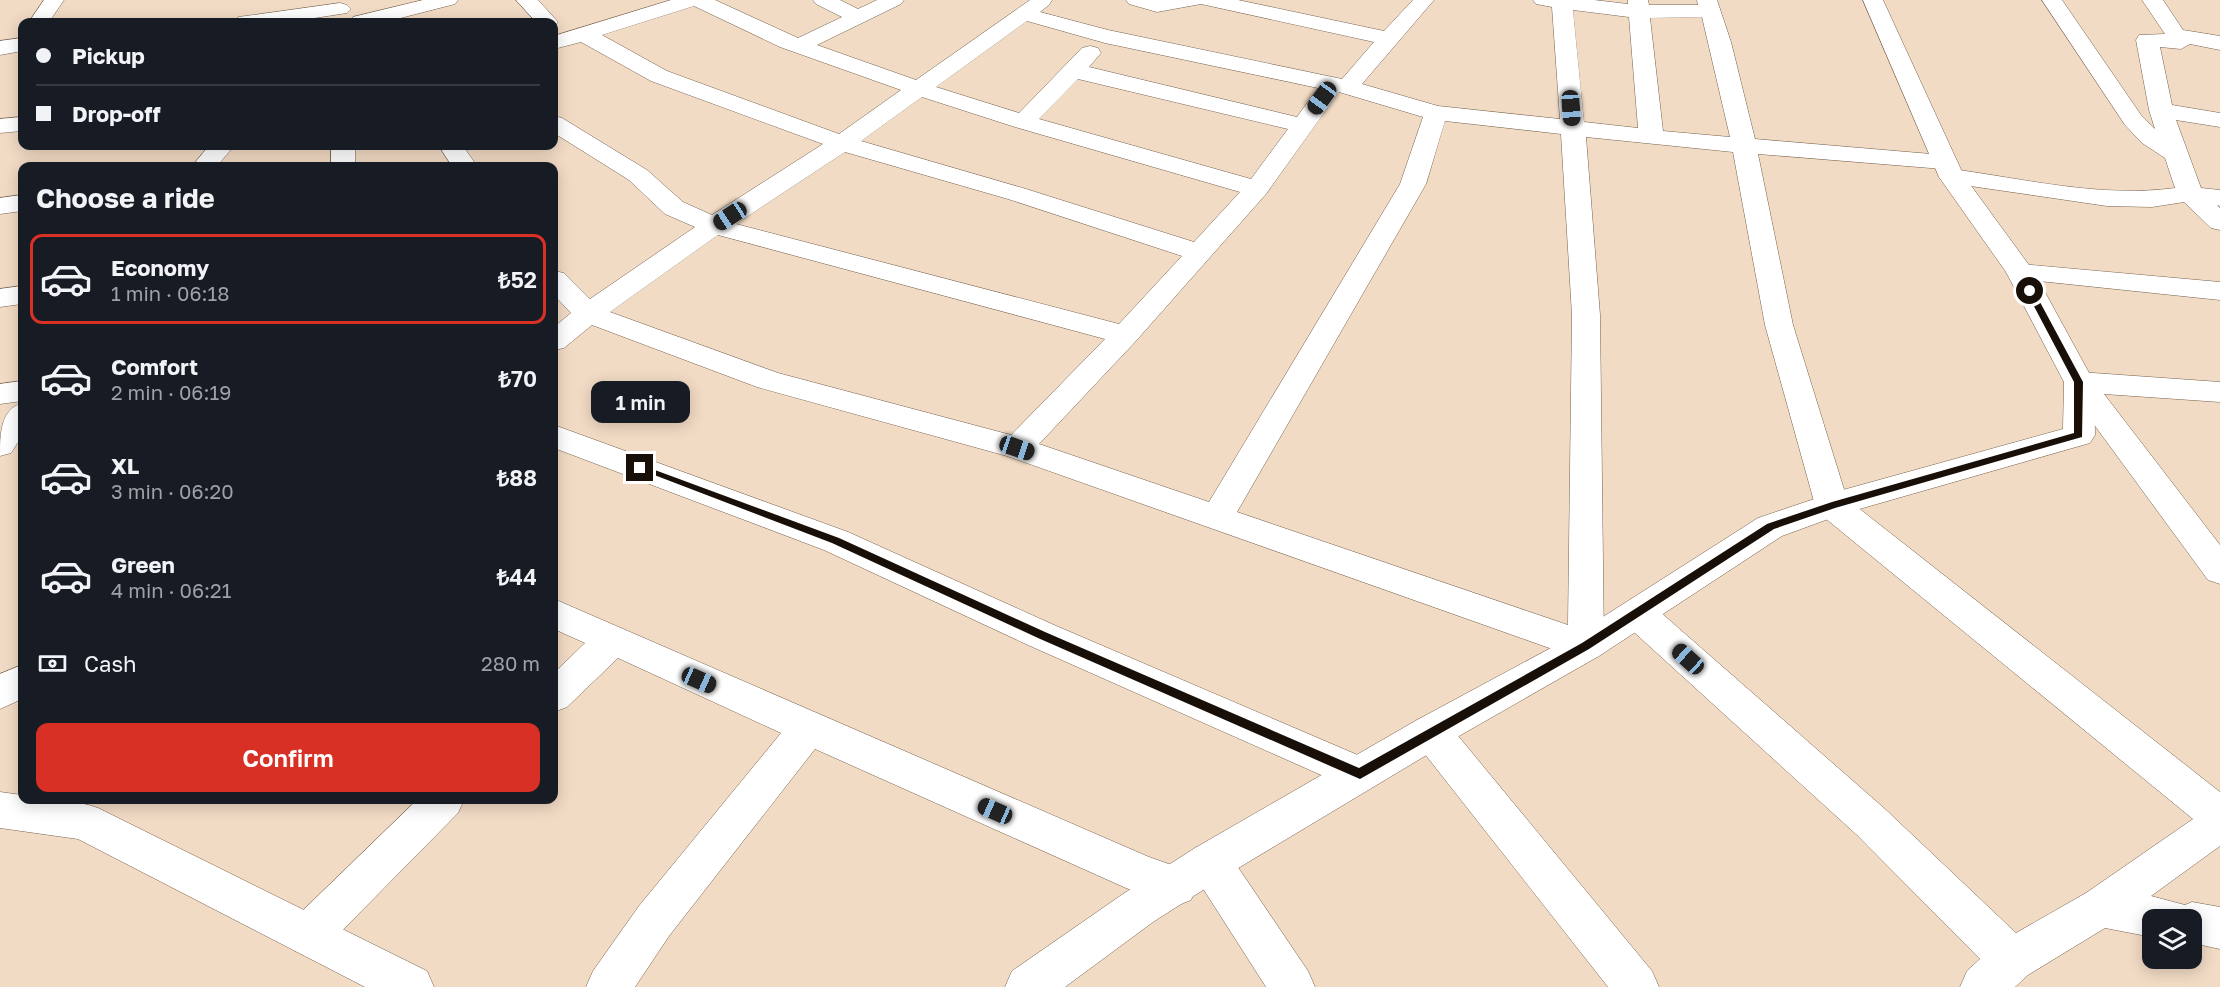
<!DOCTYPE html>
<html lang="en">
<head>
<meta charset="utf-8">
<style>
	body { margin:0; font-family:"Golos Text",sans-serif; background:#242831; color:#f1f3f6; height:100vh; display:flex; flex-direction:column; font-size:22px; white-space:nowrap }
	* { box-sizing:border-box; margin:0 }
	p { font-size:20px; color:#9ea1a6 }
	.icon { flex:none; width:33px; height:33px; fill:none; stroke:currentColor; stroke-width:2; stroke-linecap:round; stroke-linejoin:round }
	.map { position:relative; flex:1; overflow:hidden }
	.drawer { position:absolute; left:18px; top:162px; width:540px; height:642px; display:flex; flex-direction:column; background:#171b24; border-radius:12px; box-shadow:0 3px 15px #0003 }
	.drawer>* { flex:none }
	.hud { position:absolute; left:18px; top:18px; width:540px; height:132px; border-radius:12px; box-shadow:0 3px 15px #0003; display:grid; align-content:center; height:132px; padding:0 18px; background:#171b24 }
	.buttons { position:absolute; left:2142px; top:909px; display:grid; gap:12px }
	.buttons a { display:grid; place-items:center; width:60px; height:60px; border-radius:12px; background:#171b24; box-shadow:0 3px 15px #0003; font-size:30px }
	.end { position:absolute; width:27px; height:27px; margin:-14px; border:8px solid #170f08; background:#fff; box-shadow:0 0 0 3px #fff }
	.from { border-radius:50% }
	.bubble { position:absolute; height:42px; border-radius:12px; background:#171b24; box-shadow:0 3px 15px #0003; font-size:20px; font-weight:600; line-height:42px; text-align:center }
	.car { position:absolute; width:18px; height:36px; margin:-18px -9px; border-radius:8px; box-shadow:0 0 4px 2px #0007; background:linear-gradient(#222 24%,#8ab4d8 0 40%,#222 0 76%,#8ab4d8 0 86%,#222 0) }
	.hud b { display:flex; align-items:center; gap:21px; height:57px; font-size:22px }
	.hud b+b { border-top:2px solid #363941 }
	.hud i { width:15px; height:15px; background:#f1f3f6 }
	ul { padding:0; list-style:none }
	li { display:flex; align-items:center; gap:18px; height:90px; margin:0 12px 9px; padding:0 6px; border:3px solid transparent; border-radius:12px }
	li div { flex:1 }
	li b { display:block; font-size:22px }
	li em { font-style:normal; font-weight:600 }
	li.selected { border-color:#d93025 }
	li>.icon { width:54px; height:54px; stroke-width:1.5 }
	h2 { padding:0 18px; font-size:27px; line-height:72px }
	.pay { display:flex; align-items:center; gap:15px; height:66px; padding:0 18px; font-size:22px }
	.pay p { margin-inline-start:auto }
	.action { display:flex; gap:12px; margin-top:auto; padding:12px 18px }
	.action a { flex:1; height:69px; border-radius:12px; background:#d93025; color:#fff; font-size:24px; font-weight:600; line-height:69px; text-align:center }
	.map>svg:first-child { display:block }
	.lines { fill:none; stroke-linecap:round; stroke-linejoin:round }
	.street-casing { stroke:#76624e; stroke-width:1 }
	.secondary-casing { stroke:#76624e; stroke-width:1 }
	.street { fill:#fff; fill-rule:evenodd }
	.secondary { fill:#fff; fill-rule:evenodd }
	.route { fill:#170f08 }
</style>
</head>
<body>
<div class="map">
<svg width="2220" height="987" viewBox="0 0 2220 987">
	<rect width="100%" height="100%" fill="#f2dbc5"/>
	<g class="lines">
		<g class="street-casing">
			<g id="street">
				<polygon points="44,0 64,0 49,22 29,22"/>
				<polygon points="423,0 458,0 455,4 385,22 350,22 353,17"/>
				<polygon points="516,0 538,0 558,22 554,27 554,22 536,22"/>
				<path d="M 671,0 L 715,0 L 798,38 L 842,17 L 816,4 L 813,0 L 840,0 L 858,9 L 877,0 L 904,0 L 901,4 L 817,45 L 916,80 L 1030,0 L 1052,0 L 1049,5 L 1040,12 L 1108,30 L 1342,79 L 1374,42 L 1201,4 L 1157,12 L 1129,4 L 1126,0 L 1238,0 L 1384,31 L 1413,0 L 1434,0 L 1362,84 L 1438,106 L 1560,119 L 1552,7 L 1536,4 L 1533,0 L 1594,0 L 1628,4 L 1628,0 L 1648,0 L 1649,5 L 1698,5 L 1697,0 L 1717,0 L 1731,42 L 1755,139 L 1943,155 L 1952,157 L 1955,162 L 1952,167 L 1943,169 L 1758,154 L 1793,325 L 1847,499 L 2220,792 L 2220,846 L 2151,896 L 2185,905 L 2192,902 L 2220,907 L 2220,949 L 2192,943 L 2192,920 L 2152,920 L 2152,937 L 2105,928 L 2028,975 L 2015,987 L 1960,987 L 1967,971 L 1980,959 L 1857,835 L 1625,624 L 1620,614 L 1625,604 L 1638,600 L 1651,604 L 1885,809 L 2016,933 L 2086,893 L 2193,819 L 1820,514 L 1815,505 L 1765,325 L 1733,152 L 1586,137 L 1600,315 L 1604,646 L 1599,656 L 1586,661 L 1007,456 L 757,387 L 592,325 L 564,348 L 554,350 L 554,327 L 571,313 L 554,295 L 554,271 L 564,273 L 590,299 L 695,227 L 665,214 L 629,180 L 554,133 L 554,116 L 562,118 L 647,170 L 683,202 L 712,215 L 823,144 L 651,81 L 581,42 L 554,49 L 554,36 ZM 694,6 L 780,47 L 901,90 L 839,134 L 667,71 L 602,35 ZM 1573,10 L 1629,17 L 1638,128 L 1584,122 ZM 1702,17 L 1730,137 L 1663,131 L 1650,18 ZM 1027,21 L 1105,43 L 1318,88 L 1297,117 L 1089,67 L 1101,53 L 1098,48 L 1090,46 L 1082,48 L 1019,113 L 936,87 ZM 1078,79 L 1288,129 L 1251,179 L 1039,119 ZM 1339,92 L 1423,117 L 1400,184 L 1209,502 L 1039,444 L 1135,342 L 1266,194 ZM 922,97 L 1015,127 L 1240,192 L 1194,242 L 1026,189 L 861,141 ZM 1445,121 L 1561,134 L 1572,315 L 1568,625 L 1237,512 L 1426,184 ZM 845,152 L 1008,199 L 1182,256 L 1119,324 L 736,224 ZM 718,235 L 1105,339 L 1011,435 L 778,373 L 610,312 Z"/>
				<path d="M 2042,0 L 2062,0 L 2141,115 L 2155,129 L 2149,110 L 2136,40 L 2139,35 L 2165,34 L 2142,0 L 2163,0 L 2183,30 L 2220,36 L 2220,50 L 2190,44 L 2181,49 L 2160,47 L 2172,105 L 2220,113 L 2220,127 L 2176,120 L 2201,188 L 2220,190 L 2220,206 L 2217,205 L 2220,208 L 2220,230 L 2211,228 L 2184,202 L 2152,207 L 2107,206 L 1943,182 L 1939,177 L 1943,172 L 1952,169 C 2025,179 2102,198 2175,188 L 2165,158 L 2142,143 L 2125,125 Z"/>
				<polygon points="340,3 347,5 351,9 347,13 289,22 235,22 238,17 246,16"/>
				<polygon points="22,38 22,51 0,55 0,41"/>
				<polygon points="22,117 22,131 0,133 0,119"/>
				<polygon points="209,146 234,146 217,166 192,166"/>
				<rect x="331" y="146" width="24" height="20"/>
				<polygon points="439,146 463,146 477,166 452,166"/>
				<polygon points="22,195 22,211 0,214 0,198"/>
				<polygon points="2020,264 2220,282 2220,300 2010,278 2006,272 2010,266"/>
				<polygon points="22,286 22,304 0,307 0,289"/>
				<polygon points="2079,372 2220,382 2220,402 2104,394 2220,545 2220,584 2208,580 2068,389 2064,382 2068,375"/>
				<polygon points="22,381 22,401 0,404 0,384"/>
				<path d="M 22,403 L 22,436 L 11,453 L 0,456 C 0,434 0,410 22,403 Z"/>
				<polygon points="554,425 848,532 1054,625 1374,762 1380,774 1374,786 1360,791 1346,786 1028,645 824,550 554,448"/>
				<polygon points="554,599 1149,857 1191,872 1197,886 1191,900 1176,906 1126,888 815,749 669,936 635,987 586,987 593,971 639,906 781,733 618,658 567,707 554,712 554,673 585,643 554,629"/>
				<polygon points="22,665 22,699 0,709 0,674"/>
				<polygon points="1431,716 1445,720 1652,971 1659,987 1608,987 1417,744 1412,732 1417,720"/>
				<polygon points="417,800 464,800 458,813 323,950 308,956 293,950 286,935 293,920"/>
				<polygon points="1210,843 1225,848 1308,971 1315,987 1266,987 1195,876 1189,862 1195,848"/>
			</g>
		</g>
		<g class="secondary-casing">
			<g id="secondary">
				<polygon points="1863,0 1883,0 1964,176 2034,272 2094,382 2095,435 2090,443 1842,514 1782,536 1599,656 1445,744 1225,876 1153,922 1065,987 1005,987 1012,971 1123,894 1195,848 1417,720 1573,636 1758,518 1832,493 2063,429 2064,382 2006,272 1939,177"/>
				<path d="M 0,792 L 22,795 L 22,800 C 49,800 74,799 98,808 L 427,971 L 434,987 L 365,987 L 78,839 L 0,828 Z"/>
			</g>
		</g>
		<use href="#street" class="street"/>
		<use href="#secondary" class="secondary"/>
	</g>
	<polygon class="route" points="2030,288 2034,291 2083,382 2082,437 1835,508 1774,529 1589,649 1360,779 1038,638 832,543 636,468 640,465 644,466 839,538 1045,632 1359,768 1582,643 1767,524 1832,502 2074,433 2074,382 2026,291"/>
</svg>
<div class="buttons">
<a><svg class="icon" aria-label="layers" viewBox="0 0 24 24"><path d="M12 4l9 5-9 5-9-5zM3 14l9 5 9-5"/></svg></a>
</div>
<i class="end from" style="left:2030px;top:291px"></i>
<i class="end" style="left:640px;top:468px"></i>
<div class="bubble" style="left:591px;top:381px;width:99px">1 min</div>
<i class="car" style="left:1322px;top:98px;rotate:216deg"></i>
<i class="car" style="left:1571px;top:108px;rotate:176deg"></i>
<i class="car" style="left:730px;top:216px;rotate:237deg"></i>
<i class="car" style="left:1017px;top:448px;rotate:109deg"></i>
<i class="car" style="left:1688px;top:659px;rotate:312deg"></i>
<i class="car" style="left:699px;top:680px;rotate:114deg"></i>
<i class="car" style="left:995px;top:811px;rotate:294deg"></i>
<div class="hud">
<b><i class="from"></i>Pickup</b>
<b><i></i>Drop-off</b>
</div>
<section class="drawer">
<h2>Choose a ride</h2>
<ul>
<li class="selected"><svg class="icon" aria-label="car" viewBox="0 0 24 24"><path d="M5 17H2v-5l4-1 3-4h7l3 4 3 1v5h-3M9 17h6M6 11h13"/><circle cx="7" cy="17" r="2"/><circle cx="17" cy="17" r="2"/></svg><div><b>Economy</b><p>1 min · 06:18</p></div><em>₺52</em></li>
<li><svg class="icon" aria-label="car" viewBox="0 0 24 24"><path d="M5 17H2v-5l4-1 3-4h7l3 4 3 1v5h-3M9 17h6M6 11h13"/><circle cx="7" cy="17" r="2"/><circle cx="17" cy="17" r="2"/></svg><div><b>Comfort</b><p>2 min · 06:19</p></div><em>₺70</em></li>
<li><svg class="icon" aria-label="car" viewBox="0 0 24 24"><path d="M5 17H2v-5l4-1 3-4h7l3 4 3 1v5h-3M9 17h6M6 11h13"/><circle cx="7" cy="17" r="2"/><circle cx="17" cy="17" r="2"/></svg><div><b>XL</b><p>3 min · 06:20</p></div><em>₺88</em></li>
<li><svg class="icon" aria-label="car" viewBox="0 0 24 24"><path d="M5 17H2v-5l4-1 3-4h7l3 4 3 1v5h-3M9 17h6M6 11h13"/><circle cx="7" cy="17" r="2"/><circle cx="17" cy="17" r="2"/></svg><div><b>Green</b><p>4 min · 06:21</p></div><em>₺44</em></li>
</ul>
<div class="pay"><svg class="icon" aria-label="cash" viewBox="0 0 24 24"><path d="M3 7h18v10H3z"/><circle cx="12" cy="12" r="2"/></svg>Cash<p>280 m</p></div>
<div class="action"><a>Confirm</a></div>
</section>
</div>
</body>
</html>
